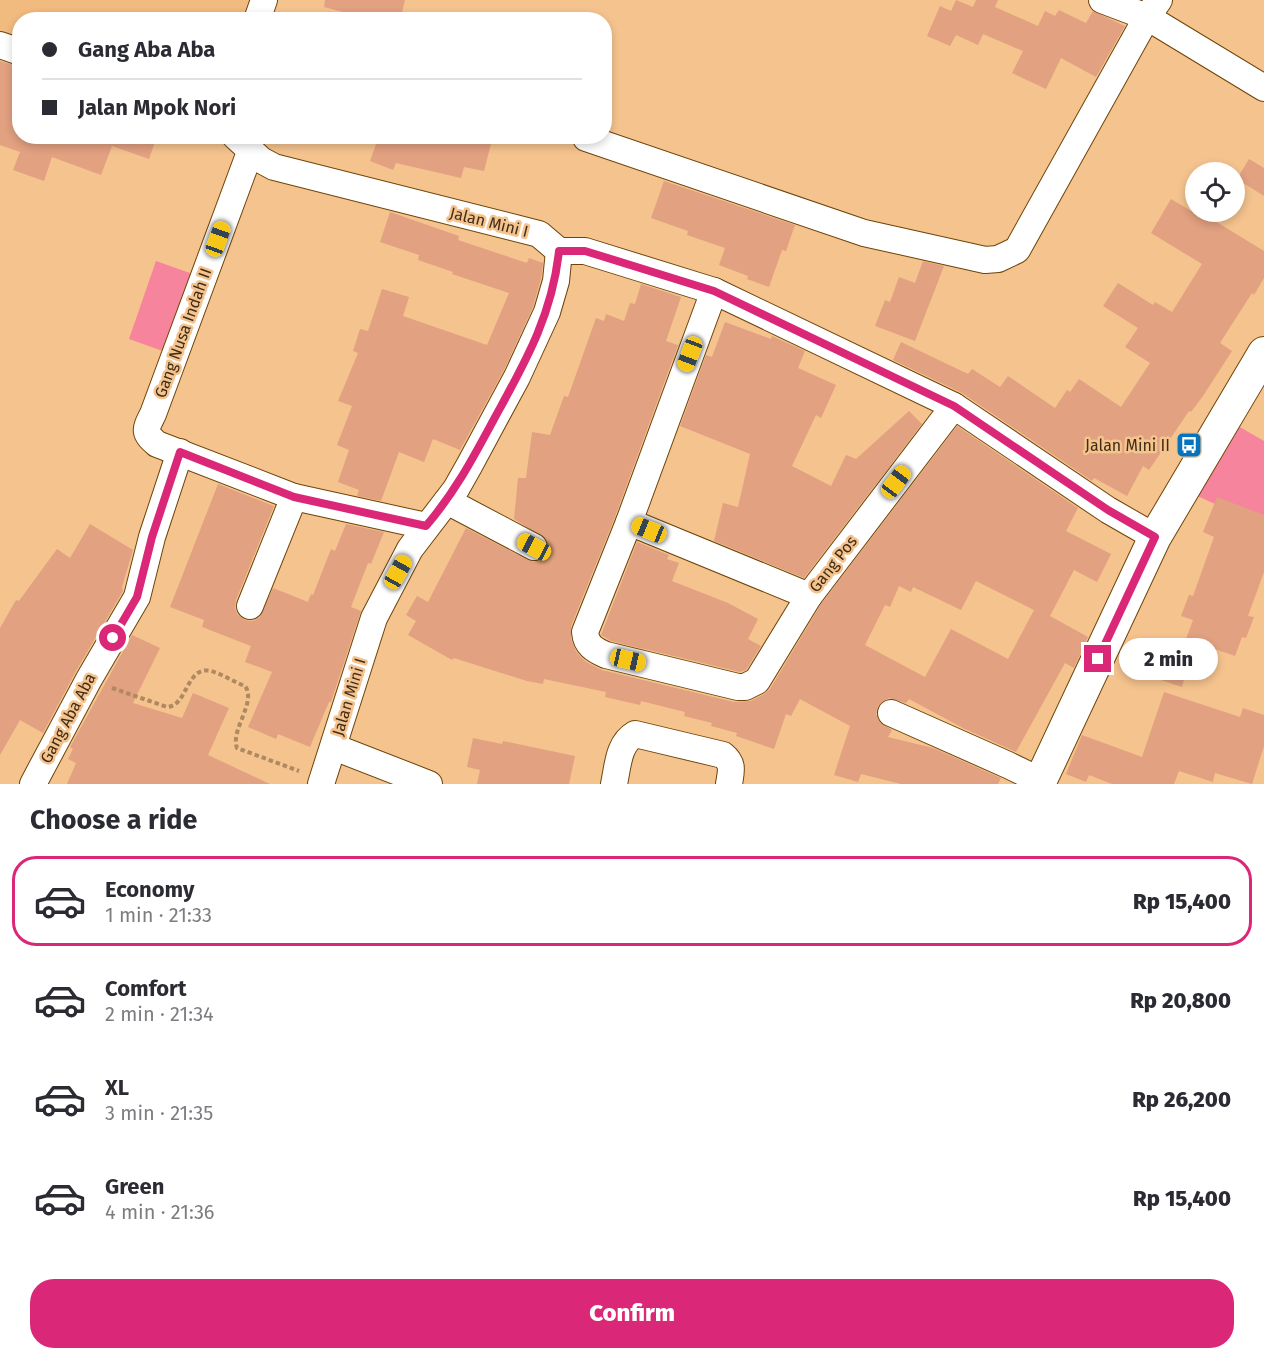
<!DOCTYPE html>
<html lang="en">
<head>
<meta charset="utf-8">
<style>
	body { margin:0; font-family:"Fira Sans",sans-serif; background:#f7f7f7; color:#2b2b33; height:100vh; display:flex; flex-direction:column; font-size:22px; white-space:nowrap }
	* { box-sizing:border-box; margin:0 }
	p { font-size:20px; color:#7c7c81 }
	.icon { flex:none; width:33px; height:33px; fill:none; stroke:currentColor; stroke-width:2; stroke-linecap:round; stroke-linejoin:round }
	.map { position:relative; height:784px; overflow:hidden }
	.panel { display:flex; flex-direction:column; background:#fff; flex:1 }
	.panel>* { flex:none }
	.banner { position:absolute; left:12px; top:12px; width:600px; height:132px; border-radius:24px; box-shadow:0 3px 9px #0003; display:grid; align-content:center; height:132px; padding:0 30px; background:#fff }
	.fabs { position:absolute; left:1185px; top:162px; display:grid; gap:12px }
	.fabs a { display:grid; place-items:center; width:60px; height:60px; border-radius:50%; background:#fff; box-shadow:0 3px 9px #0003; font-size:30px }
	.end { position:absolute; width:27px; height:27px; margin:-14px; border:8px solid #db2777; background:#fff; box-shadow:0 0 0 3px #fff }
	.from { border-radius:50% }
	.bubble { position:absolute; height:42px; border-radius:21px; background:#fff; box-shadow:0 3px 9px #0003; font-size:20px; font-weight:800; line-height:42px; text-align:center }
	.car { position:absolute; width:18px; height:36px; margin:-18px -9px; border-radius:8px; box-shadow:0 0 4px 2px #0007; background:linear-gradient(#f5c518 24%,#345 0 40%,#f5c518 0 76%,#345 0 86%,#f5c518 0) }
	.banner b { display:flex; align-items:center; gap:21px; height:57px; font-size:22px }
	.banner b+b { border-top:2px solid #e1e1e2 }
	.banner i { width:15px; height:15px; background:#2b2b33 }
	ul { padding:0; list-style:none }
	li { display:flex; align-items:center; gap:18px; height:90px; margin:0 12px 9px; padding:0 18px; border:3px solid transparent; border-radius:24px }
	li div { flex:1 }
	li b { display:block; font-size:22px }
	li em { font-style:normal; font-weight:800 }
	li.active { border-color:#db2777 }
	li>.icon { width:54px; height:54px; stroke-width:1.5 }
	h2 { padding:0 30px; font-size:27px; line-height:72px }
	.cta { display:flex; gap:12px; margin-top:auto; padding:12px 30px }
	.cta a { flex:1; height:69px; border-radius:24px; background:#db2777; color:#fff; font-size:24px; font-weight:800; line-height:69px; text-align:center }
	.map>svg:first-child { display:block }
	.built { fill:#f1ba7e }
	.green { fill:#f6849c }
	.building { fill:#e2a181; fill-rule:evenodd }
	.lines { fill:none; stroke-linecap:round; stroke-linejoin:round }
	.minor-casing { stroke:#6e4408; stroke-width:28 }
	.major-casing { stroke:#6e4408; stroke-width:34 }
	.path { stroke:#af8960; stroke-width:4; stroke-dasharray:4.5 3; stroke-linecap:butt }
	.minor { stroke:#fff; stroke-width:26 }
	.major { stroke:#fff; stroke-width:32 }
	.route { stroke:#db2777; stroke-width:8 }
	.labels { text-anchor:middle; dominant-baseline:central; stroke-width:5; stroke-linejoin:round; paint-order:stroke }
	.street-label { font-size:16px; fill:#402d17; stroke:#f5c38e }
	.poi-label { font-size:16px; fill:#402d17; stroke:#f5c38e; text-anchor:end }
</style>
</head>
<body>
<div class="map">
<svg width="1264" height="784" viewBox="0 0 1264 784">
	<rect width="100%" height="100%" fill="#f5c38e"/>
	<polygon class="built" points="0,0 249,0 243,19 20,20 19,43 0,37"/>
	<g class="green">
		<polygon points="156,261 204,278 177,356 129,339"/>
		<polygon points="1238,426 1264,441 1264,526 1195,495"/>
	</g>
	<g class="building">
		<polygon points="325,0 405,0 400,20 373,20 324,7"/>
		<polygon points="956,0 973,7 976,0 998,0 995,7 1038,26 1045,11 1055,16 1059,10 1086,23 1093,11 1125,26 1096,77 1061,58 1046,89 1012,73 1023,51 983,34 978,45 956,35 950,46 927,36 940,6 951,11"/>
		<polygon points="0,61 20,67 20,136 157,136 149,159 112,146 101,175 52,157 44,181 13,170 20,152 0,145"/>
		<polygon points="379,136 493,136 484,171 464,167 461,178 396,163 393,170 370,161"/>
		<polygon points="1249,159 1264,168 1264,196 1237,179"/>
		<polygon points="664,181 795,225 786,251 782,250 769,287 747,279 748,276 719,265 725,248 687,235 688,231 651,218"/>
		<polygon points="1171,199 1203,218 1205,215 1264,251 1264,278 1254,295 1252,293 1220,343 1232,351 1203,396 1191,412 1189,411 1149,470 1143,466 1127,496 1094,478 1092,481 962,393 893,360 901,342 968,374 972,369 1000,387 1008,376 1055,408 1067,390 1070,392 1079,379 1121,407 1150,363 1125,347 1138,328 1103,306 1118,283 1153,305 1155,302 1172,312 1202,264 1151,233"/>
		<polygon points="390,212 459,236 458,240 527,263 529,258 543,263 541,278 533,307 504,370 460,450 433,439 424,462 399,452 381,501 357,496 359,490 338,482 349,450 337,445 352,406 338,401 358,353 353,351 360,329 368,331 382,289 409,297 403,316 487,345 509,293 452,274 453,272 418,260 419,255 380,242"/>
		<polygon points="923,261 944,266 915,341 875,326 885,300 890,302 899,277 915,283"/>
		<path d="M 641,284 L 681,297 L 666,341 L 678,345 L 615,517 L 571,626 L 571,639 L 577,653 L 586,662 L 602,670 L 734,702 L 751,701 L 764,694 L 770,689 L 821,604 L 957,426 L 1078,508 L 1066,531 L 1111,554 L 1097,582 L 1074,570 L 1050,616 L 1088,637 L 1074,668 L 1065,663 L 1016,752 L 963,728 L 909,699 L 906,703 L 889,698 L 883,701 L 878,706 L 876,714 L 879,721 L 892,730 L 888,737 L 933,748 L 1001,778 L 998,784 L 901,784 L 861,774 L 858,782 L 834,775 L 850,726 L 800,699 L 791,716 L 786,714 L 774,749 L 736,736 L 737,733 L 711,726 L 712,723 L 684,716 L 685,712 L 641,701 L 640,705 L 605,697 L 606,692 L 544,679 L 543,684 L 527,681 L 454,658 L 452,660 L 408,635 L 416,621 L 406,615 L 417,596 L 428,602 L 466,528 L 528,560 L 534,562 L 541,560 L 547,554 L 549,547 L 546,539 L 514,519 L 518,478 L 526,478 L 532,432 L 550,435 L 564,396 L 568,397 L 596,318 L 604,321 L 606,314 L 624,321 L 630,303 L 635,304 ZM 976,581 L 1034,610 L 1008,659 L 951,629 L 925,677 L 865,645 L 885,605 L 890,607 L 899,586 L 911,592 L 913,587 L 961,610 Z"/>
		<polygon points="725,322 771,339 772,336 805,351 798,368 836,385 821,418 816,415 792,466 831,486 846,455 856,459 909,411 922,424 804,578 714,541 723,503 738,507 750,454 680,426 706,355 712,357"/>
		<polygon points="218,484 274,506 236,600 235,608 238,615 245,620 253,621 260,617 273,588 308,602 311,594 313,595 331,549 335,551 346,524 384,532 371,564 368,563 351,607 361,611 331,702 329,702 310,747 278,734 276,739 248,727 272,672 245,662 251,646 202,627 204,620 170,607"/>
		<polygon points="1217,497 1264,515 1264,572 1248,616 1254,617 1246,638 1242,637 1235,656 1186,639 1193,620 1181,616 1189,595 1193,596 1214,537 1203,532"/>
		<polygon points="90,524 133,550 122,587 123,591 76,671 43,733 20,720 0,755 0,628 16,600 19,601 57,549 70,558"/>
		<polygon points="637,542 669,555 667,559 679,563 672,581 728,603 758,619 748,639 761,646 746,670 740,672 611,641 601,635"/>
		<polygon points="132,635 160,648 133,703 182,718 193,693 229,708 208,755 270,784 67,784 76,763 68,759 73,749 70,747"/>
		<polygon points="1165,656 1189,663 1182,687 1158,679"/>
		<polygon points="1164,692 1240,717 1243,708 1264,715 1264,746 1252,784 1215,773 1213,782 1179,771 1174,784 1112,784 1089,775 1086,782 1066,774 1082,735 1142,757"/>
		<polygon points="473,738 502,744 503,741 575,756 569,784 477,784 480,770 467,767"/>
	</g>
	<g class="lines">
		<g class="minor-casing">
			<g id="minor">
				<polyline points="1102,0 1147,17 1264,88"/>
				<polyline points="257,20 264,0"/>
				<polyline points="0,45 20,52"/>
				<polyline points="235,136 261,160 274,167 539,234 559,251"/>
				<polyline points="586,138 864,233 985,260 998,259 1017,250 1147,17 1159,0"/>
				<path d="M 250,152 L 153,414 C 145,430 143,432 157,444 L 294,497 L 426,526"/>
				<polyline points="559,251 585,251 714,291 954,406 1108,510 1155,537"/>
				<path d="M 714,291 L 629,522 L 585,632 C 586,645 594,650 606,655 L 738,687 L 745,687 L 757,681 L 809,596 L 954,406"/>
				<polyline points="447,501 534,547"/>
				<polyline points="629,522 809,596"/>
				<polyline points="250,606 294,497"/>
				<polyline points="891,713 1008,765 1041,781"/>
				<polyline points="334,747 429,784"/>
				<polyline points="33,784 89,679 137,597 152,537 180,452"/>
				<polyline points="321,784 374,618 410,549 456,489 469,466 517,377 547,312 556,281 559,251"/>
				<path d="M 614,784 C 618,766 618,744 635,734 L 723,755 C 734,764 731,771 729,784"/>
			</g>
		</g>
		<g class="major-casing">
			<polyline id="major" points="1039,784 1155,537 1264,353"/>
		</g>
		<path class="path" d="M 112,688 L 167,707 C 188,706 186,665 211,671 C 222,674 234,682 245,686 C 257,702 230,730 237,748 L 299,771"/>
		<use href="#minor" class="minor"/>
		<use href="#major" class="major"/>
	</g>
	<g class="lines">
		<path class="route" d="M 113,638 L 137,597 L 152,537 L 180,452 L 294,497 L 426,526 C 455,492 472,460 493,421 C 524,364 552,317 559,251 L 585,251 L 714,291 L 954,406 L 1108,510 L 1155,537 L 1098,659"/>
	</g>
	<defs>
		<g id="bus-square" transform="scale(1.35)"><rect x="-9" y="-9" width="18" height="18" rx="4" fill="#0574bf" stroke="#f5c38e"/><path d="M-5-6H5V4H4V6H2V4H-2V6H-4V4H-5ZM-3.5-4V0h7V-4ZM-3.5 1.2v1.5H-2V1.2ZM2 1.2v1.5H3.5V1.2Z" fill="#fff"/></g>
	</defs>
	<g fill-rule="evenodd">
		<use href="#bus-square" x="1189" y="445"/>
	</g>
	<g class="labels">
		<g class="street-label">
			<text transform="translate(489 222) rotate(14)">Jalan Mini I</text>
			<text transform="translate(183 333) rotate(-70)">Gang Nusa Indah II</text>
			<text transform="translate(833 564) rotate(-52)">Gang Pos</text>
			<text transform="translate(349 697) rotate(-73)">Jalan Mini I</text>
			<text transform="translate(68 718) rotate(-62)">Gang Aba Aba</text>
		</g>
		<g class="poi-label">
			<text x="1170" y="445">Jalan Mini II</text>
		</g>
	</g>
</svg>
<div class="fabs">
<a><svg class="icon" aria-label="locate" viewBox="0 0 24 24"><circle cx="12" cy="12" r="6"/><path d="M12 2v4M12 18v4M2 12h4M18 12h4"/></svg></a>
</div>
<i class="end from" style="left:113px;top:638px"></i>
<i class="end" style="left:1098px;top:659px"></i>
<div class="bubble" style="left:1119px;top:638px;width:99px">2 min</div>
<i class="car" style="left:218px;top:239px;rotate:20deg"></i>
<i class="car" style="left:690px;top:354px;rotate:201deg"></i>
<i class="car" style="left:896px;top:482px;rotate:37deg"></i>
<i class="car" style="left:649px;top:530px;rotate:292deg"></i>
<i class="car" style="left:534px;top:547px;rotate:298deg"></i>
<i class="car" style="left:398px;top:572px;rotate:29deg"></i>
<i class="car" style="left:628px;top:660px;rotate:103deg"></i>
<div class="banner">
<b><i class="from"></i>Gang Aba Aba</b>
<b><i></i>Jalan Mpok Nori</b>
</div>
</div>
<section class="panel">
<h2>Choose a ride</h2>
<ul>
<li class="active"><svg class="icon" aria-label="car" viewBox="0 0 24 24"><path d="M5 17H2v-5l4-1 3-4h7l3 4 3 1v5h-3M9 17h6M6 11h13"/><circle cx="7" cy="17" r="2"/><circle cx="17" cy="17" r="2"/></svg><div><b>Economy</b><p>1 min · 21:33</p></div><em>Rp 15,400</em></li>
<li><svg class="icon" aria-label="car" viewBox="0 0 24 24"><path d="M5 17H2v-5l4-1 3-4h7l3 4 3 1v5h-3M9 17h6M6 11h13"/><circle cx="7" cy="17" r="2"/><circle cx="17" cy="17" r="2"/></svg><div><b>Comfort</b><p>2 min · 21:34</p></div><em>Rp 20,800</em></li>
<li><svg class="icon" aria-label="car" viewBox="0 0 24 24"><path d="M5 17H2v-5l4-1 3-4h7l3 4 3 1v5h-3M9 17h6M6 11h13"/><circle cx="7" cy="17" r="2"/><circle cx="17" cy="17" r="2"/></svg><div><b>XL</b><p>3 min · 21:35</p></div><em>Rp 26,200</em></li>
<li><svg class="icon" aria-label="car" viewBox="0 0 24 24"><path d="M5 17H2v-5l4-1 3-4h7l3 4 3 1v5h-3M9 17h6M6 11h13"/><circle cx="7" cy="17" r="2"/><circle cx="17" cy="17" r="2"/></svg><div><b>Green</b><p>4 min · 21:36</p></div><em>Rp 15,400</em></li>
</ul>
<div class="cta"><a>Confirm</a></div>
</section>
</body>
</html>
